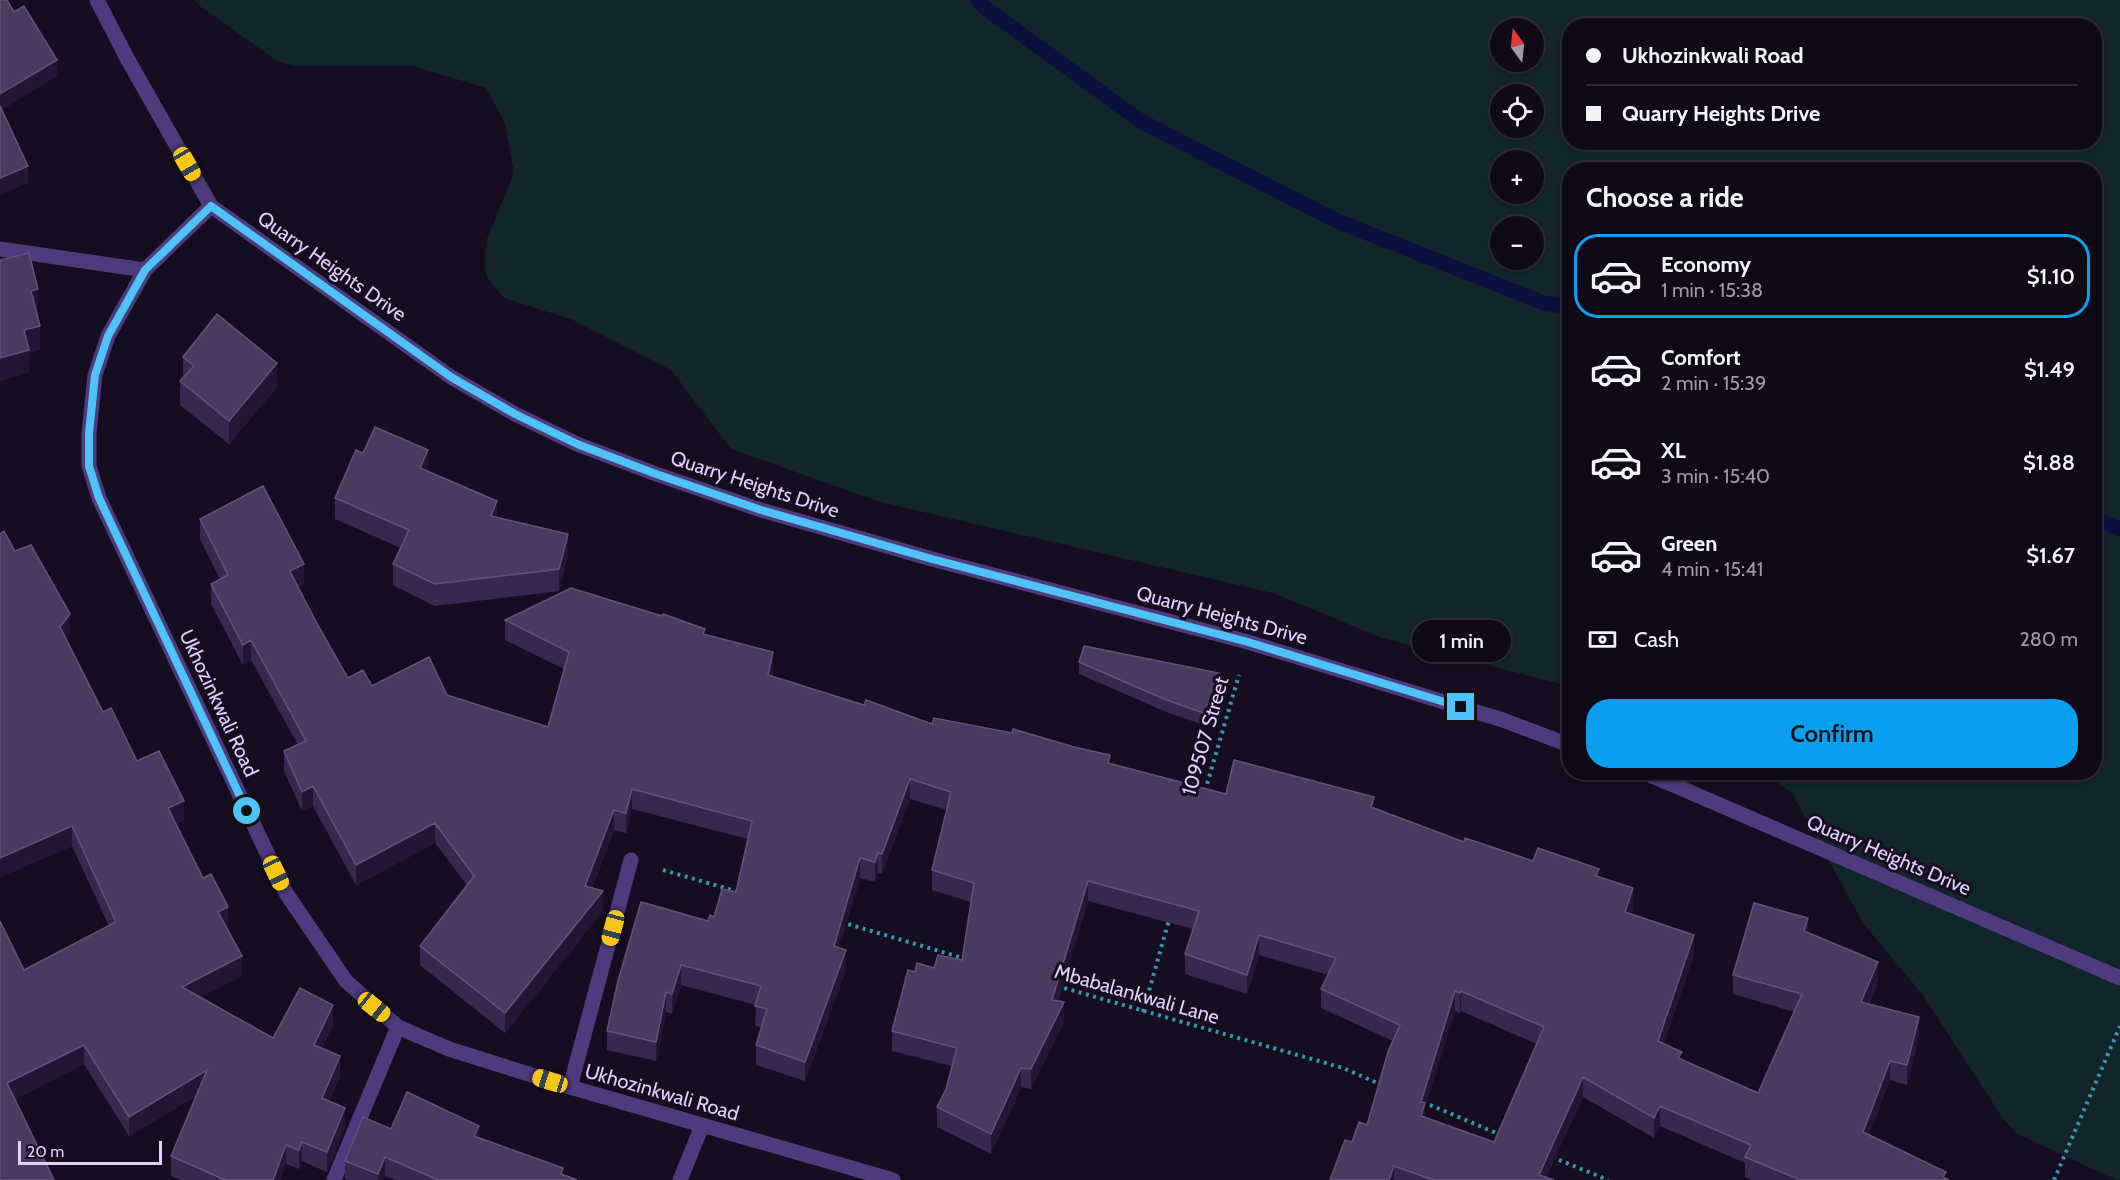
<!DOCTYPE html>
<html lang="en">
<head>
<meta charset="utf-8">
<style>
	body { margin:0; font-family:Cabin,sans-serif; background:#191321; color:#f1f3f6; height:100vh; display:flex; flex-direction:column; font-size:22px; white-space:nowrap }
	* { box-sizing:border-box; margin:0 }
	p { font-size:20px; color:#9c9aa2 }
	.icon { flex:none; width:33px; height:33px; fill:none; stroke:currentColor; stroke-width:2; stroke-linecap:round; stroke-linejoin:round }
	.map { position:relative; flex:1; overflow:hidden }
	.side { position:absolute; left:1562px; top:162px; width:540px; height:618px; display:flex; flex-direction:column; background:#100a18; border-radius:24px; box-shadow:0 3px 9px #0003,0 0 0 2px #302b37 }
	.side>* { flex:none }
	.top-card { position:absolute; left:1562px; top:18px; width:540px; height:132px; border-radius:24px; box-shadow:0 3px 9px #0003,0 0 0 2px #302b37; display:grid; align-content:center; height:132px; padding:0 24px; background:#100a18 }
	.needle { width:39px; rotate:345deg }
	.buttons { position:absolute; left:1490px; top:18px; display:grid; gap:12px }
	.buttons a { display:grid; place-items:center; width:54px; height:54px; border-radius:50%; background:#100a18; box-shadow:0 3px 9px #0003,0 0 0 2px #302b37; font-size:30px }
	.scale { position:absolute; left:18px; bottom:15px; width:144px; box-sizing:border-box; padding-left:6px; border:3px solid #e0cffd; border-top:0; font-size:16px; line-height:21px; white-space:nowrap; color:#e0cffd; -webkit-text-stroke:4px #160e20; paint-order:stroke }
	.end { position:absolute; width:27px; height:27px; margin:-14px; border:8px solid #4fc3f7; background:#111; box-shadow:0 0 0 3px #111 }
	.from { border-radius:50% }
	.bubble { position:absolute; height:42px; border-radius:21px; background:#100a18; box-shadow:0 3px 9px #0003,0 0 0 2px #302b37; font-size:20px; font-weight:600; line-height:42px; text-align:center }
	.car { position:absolute; width:18px; height:36px; margin:-18px -9px; border-radius:8px; box-shadow:0 0 4px 2px #0007; background:linear-gradient(#f5c518 24%,#345 0 40%,#f5c518 0 76%,#345 0 86%,#f5c518 0) }
	.top-card b { display:flex; align-items:center; gap:21px; height:57px; font-size:22px }
	.top-card b+b { border-top:2px solid #302b37 }
	.top-card i { width:15px; height:15px; background:#f1f3f6 }
	ul { padding:0; list-style:none }
	li { display:flex; align-items:center; gap:18px; height:84px; margin:0 12px 9px; padding:0 12px; border:3px solid transparent; border-radius:24px }
	li div { flex:1 }
	li b { display:block; font-size:22px }
	li em { font-style:normal; font-weight:600 }
	li.active { border-color:#0a9fee }
	li>.icon { width:54px; height:54px; stroke-width:1.5 }
	h2 { padding:0 24px; font-size:27px; line-height:72px }
	.pay { display:flex; align-items:center; gap:15px; height:66px; padding:0 24px; font-size:22px }
	.pay p { margin-inline-start:auto }
	.button { display:flex; gap:12px; margin-top:auto; padding:12px 24px }
	.button a { flex:1; height:69px; border-radius:24px; background:#0a9fee; color:#111; font-size:24px; font-weight:600; line-height:69px; text-align:center }
	.map>svg:first-child { display:block }
	.green { fill:#11252a; fill-rule:evenodd }
	.lines { fill:none; stroke-linecap:round; stroke-linejoin:round }
	.stream { stroke:#0b113c; stroke-width:15 }
	.path { stroke:#3396ad; stroke-width:4; stroke-dasharray:3 4.5; stroke-linecap:butt }
	.minor { stroke:#4e3b7d; stroke-width:15 }
	.wall { fill:#39284d; fill-rule:evenodd }
	.shaded-wall { fill:#231633 }
	.building { fill:#4b3a60; stroke:#625179; stroke-width:1.5; fill-rule:evenodd }
	.route { stroke:#4fc3f7; stroke-width:8 }
	.labels { text-anchor:middle; dominant-baseline:central; stroke-width:6; stroke-linejoin:round; paint-order:stroke }
	.street-label { font-size:20px; fill:#e0cffd; stroke:#160e20 }
</style>
</head>
<body>
<div class="map">
<svg width="2120" height="1180" viewBox="0 0 2120 1180">
	<rect width="100%" height="100%" fill="#160e20"/>
	<path class="green" d="M 194,0 L 2120,0 L 2120,1180 L 2116,1180 L 2016,1133 L 2004,1120 L 1922,994 L 1863,923 L 1792,793 L 1763,773 L 2094,772 L 2094,170 L 1569,170 L 1569,686 L 1382,638 L 1273,593 L 880,502 L 731,449 L 671,370 L 573,320 L 504,298 L 486,276 L 485,259 L 487,239 L 514,172 L 504,121 L 486,88 L 413,66 L 293,66 L 276,60 L 201,7 ZM 1569,26 L 2094,26 L 2094,142 L 1569,142 ZM 1500,28 L 1533,28 L 1533,62 L 1500,62 ZM 1500,94 L 1533,94 L 1533,128 L 1500,128 ZM 1500,160 L 1533,160 L 1533,194 L 1500,194 ZM 1500,226 L 1533,226 L 1533,260 L 1500,260 Z"/>
	<g class="lines">
		<g class="stream">
			<polyline points="978,0 984,7 1142,122 1337,221 1544,303 1569,307"/>
			<polyline points="2094,518 2120,529"/>
		</g>
		<g class="path">
			<polyline points="1205,791 1239,675"/>
			<polyline points="663,870 739,892"/>
			<polyline points="841,922 966,959"/>
			<polyline points="1057,986 1343,1068 1382,1085"/>
			<polyline points="1143,1012 1169,920"/>
			<polyline points="1423,1102 1501,1135"/>
			<polyline points="1552,1157 1608,1180"/>
			<polyline points="2054,1180 2120,1026"/>
		</g>
		<g class="minor">
			<polyline points="97,0 128,60 211,206 451,377 515,414 577,444 656,474 761,510 932,559 1248,642 1503,720 1569,745"/>
			<polyline points="211,206 145,270 108,336 95,375 89,433 89,466 99,498 286,893 346,981 398,1027 449,1049 570,1087 893,1180"/>
			<polyline points="0,249 145,270"/>
			<polyline points="1642,772 1676,786 2120,978"/>
			<polyline points="570,1087 631,860"/>
			<polyline points="334,1180 398,1027"/>
			<polyline points="680,1180 702,1126"/>
		</g>
	</g>
	<g class="wall">
		<polygon points="183,357 277,387 229,444 180,405 180,381 183,379"/>
		<polygon points="363,453 428,472 497,518 568,555 559,591 435,606 393,585 393,564 401,548 335,519 335,498"/>
		<path d="M 200,519 L 304,584 L 298,587 L 348,678 L 372,686 L 447,695 L 548,727 L 564,669 L 505,640 L 505,620 L 705,635 L 773,672 L 772,676 L 864,705 L 932,724 L 1110,764 L 1226,794 L 1374,808 L 1464,842 L 1533,861 L 1599,877 L 1633,907 L 1631,914 L 1694,954 L 1664,1043 L 1682,1060 L 1758,1093 L 1794,1012 L 1733,994 L 1733,975 L 1808,933 L 1878,981 L 1869,1004 L 1919,1037 L 1907,1085 L 1890,1080 L 1869,1135 L 1949,1180 L 1752,1180 L 1745,1177 L 1745,1163 L 1660,1126 L 1654,1138 L 1583,1097 L 1546,1177 L 1554,1180 L 1330,1180 L 1352,1142 L 1367,1125 L 1393,1041 L 1321,1008 L 1321,989 L 1328,975 L 1259,955 L 1247,994 L 1185,974 L 1185,954 L 1193,929 L 1088,901 L 1058,1001 L 1064,1022 L 1031,1089 L 1021,1087 L 991,1154 L 937,1127 L 937,1107 L 946,1089 L 952,1066 L 892,1051 L 892,1031 L 915,972 L 962,960 L 971,902 L 932,890 L 932,870 L 947,810 L 910,799 L 882,874 L 878,873 L 875,882 L 860,878 L 839,948 L 846,970 L 805,1081 L 756,1065 L 756,1045 L 761,1027 L 755,1026 L 756,1005 L 681,985 L 672,1014 L 666,1012 L 656,1061 L 607,1050 L 607,1031 L 708,921 L 714,917 L 736,892 L 748,839 L 632,809 L 626,833 L 614,830 L 592,888 L 603,911 L 505,1033 L 420,965 L 420,946 L 467,885 L 435,843 L 356,885 L 313,806 L 302,811 L 284,771 L 284,751 L 298,745 L 251,660 L 243,665 L 211,604 L 211,584 L 220,579 L 200,539 ZM 1455,1011 L 1460,1013 L 1461,1011 L 1537,1044 L 1494,1142 L 1425,1118 L 1425,1107 Z"/>
		<polygon points="0,534 15,551 70,634 66,639 103,712 137,761 184,820 176,824 228,926 226,927 242,976 200,997 273,1038 333,1024 322,1048 340,1076 329,1101 345,1128 327,1172 302,1161 299,1169 286,1164 280,1180 181,1180 171,1176 171,1156 196,1096 129,1136 84,1064 15,1099 0,1180 24,970 109,926 72,846 0,877"/>
		<polygon points="1079,662 1219,685 1212,728 1164,711 1079,674"/>
		<polygon points="391,1129 479,1138 577,1180 395,1180 385,1176 383,1180 348,1180 345,1179 345,1161"/>
	</g>
	<g class="shaded-wall">
		<polygon points="57,60 57,76 0,111 0,94"/>
		<polygon points="28,166 28,183 0,195 0,178"/>
		<polygon points="38,289 38,313 31,315 31,291"/>
		<polygon points="40,326 40,350 29,353 29,373 0,381 0,358 24,330"/>
		<polygon points="277,363 277,387 229,444 229,421"/>
		<polygon points="428,450 428,472 420,468"/>
		<polygon points="497,501 497,523 491,516"/>
		<polygon points="568,534 568,555 559,591 559,569"/>
		<polygon points="304,564 304,584 290,591 290,571"/>
		<polygon points="70,614 70,634 60,647 60,627"/>
		<polygon points="251,640 251,660 243,665 243,645"/>
		<polygon points="773,652 773,672 768,695 768,675"/>
		<polygon points="1219,673 1219,685 1212,728 1212,716"/>
		<polygon points="910,779 910,799 882,874 882,854"/>
		<polygon points="313,786 313,806 302,811 302,792"/>
		<polygon points="632,789 632,809 626,833 626,813"/>
		<polygon points="1374,797 1374,817 1371,807"/>
		<polygon points="184,801 184,820 168,828 168,808"/>
		<polygon points="614,810 614,830 585,906 585,886"/>
		<polygon points="435,823 435,843 356,885 356,865"/>
		<polygon points="72,826 72,846 0,877 0,858"/>
		<polygon points="878,853 878,873 875,882 875,862"/>
		<polygon points="860,858 860,878 834,966 834,946"/>
		<polygon points="1088,881 1088,901 1052,1020 1052,1000"/>
		<polygon points="1633,888 1633,907 1625,932 1625,912"/>
		<polygon points="603,891 603,911 505,1033 505,1013"/>
		<polygon points="228,907 228,926 218,931 218,912"/>
		<polygon points="1808,918 1808,938 1804,931"/>
		<polygon points="1259,935 1259,955 1247,994 1247,975"/>
		<polygon points="1694,935 1694,954 1658,1061 1658,1041"/>
		<polygon points="846,950 846,970 805,1081 805,1062"/>
		<polygon points="242,956 242,976 182,1007 182,987"/>
		<polygon points="1878,962 1878,981 1861,1021 1861,1002"/>
		<polygon points="681,965 681,985 672,1014 672,994"/>
		<polygon points="1455,991 1455,1011 1425,1107 1425,1123 1421,1136 1421,1102"/>
		<polygon points="1461,991 1461,1011 1460,1013 1460,993"/>
		<polygon points="666,992 666,1012 656,1061 656,1042"/>
		<polygon points="1064,1002 1064,1022 1031,1089 1031,1069"/>
		<polygon points="333,1005 333,1024 314,1064 314,1045"/>
		<polygon points="1919,1017 1919,1037 1907,1085 1907,1065"/>
		<polygon points="84,1045 84,1064 7,1103 7,1083"/>
		<polygon points="340,1056 340,1076 322,1117 322,1098"/>
		<polygon points="1890,1061 1890,1080 1863,1152 1863,1132"/>
		<polygon points="1021,1068 1021,1087 991,1154 991,1134"/>
		<polygon points="207,1070 207,1089 129,1136 129,1117"/>
		<polygon points="1583,1077 1583,1097 1545,1180 1539,1175"/>
		<polygon points="1660,1106 1660,1126 1654,1138 1654,1118"/>
		<polygon points="345,1108 345,1128 327,1172 327,1152"/>
		<polygon points="479,1126 479,1145 474,1136"/>
		<polygon points="302,1142 302,1161 299,1169 299,1150"/>
		<polygon points="286,1145 286,1164 280,1180 273,1180"/>
		<polygon points="385,1157 385,1176 383,1180 378,1180 378,1174"/>
		<polygon points="1394,1166 1394,1180 1389,1180"/>
	</g>
	<g class="building">
		<polygon points="0,0 7,0 14,12 24,6 57,60 0,94"/>
		<polygon points="0,106 28,166 0,178"/>
		<polygon points="29,253 38,289 31,291 40,326 24,330 29,350 0,358 0,260"/>
		<polygon points="217,314 277,363 229,421 180,381 194,366 183,357"/>
		<polygon points="375,427 428,450 420,468 497,501 491,516 568,534 559,569 435,584 393,564 409,530 335,498 356,450 363,453"/>
		<path d="M 263,486 L 304,564 L 290,571 L 316,622 L 348,678 L 363,670 L 372,686 L 429,657 L 447,695 L 548,727 L 569,652 L 505,620 L 571,588 L 662,616 L 663,614 L 705,629 L 703,634 L 773,652 L 768,675 L 864,705 L 866,700 L 932,724 L 934,718 L 1012,733 L 1013,729 L 1074,747 L 1110,755 L 1108,763 L 1226,794 L 1234,760 L 1374,797 L 1371,807 L 1464,842 L 1465,838 L 1533,861 L 1538,848 L 1599,869 L 1596,876 L 1633,888 L 1625,912 L 1694,935 L 1658,1041 L 1682,1052 L 1678,1058 L 1758,1093 L 1802,994 L 1733,975 L 1754,903 L 1808,918 L 1804,931 L 1878,962 L 1861,1002 L 1919,1017 L 1907,1065 L 1890,1061 L 1863,1132 L 1946,1172 L 1943,1177 L 1949,1180 L 1800,1180 L 1745,1157 L 1751,1145 L 1660,1106 L 1654,1118 L 1583,1077 L 1539,1175 L 1554,1180 L 1433,1180 L 1394,1166 L 1389,1180 L 1330,1180 L 1345,1140 L 1352,1142 L 1359,1122 L 1367,1125 L 1388,1052 L 1400,1025 L 1321,989 L 1336,958 L 1259,935 L 1247,975 L 1185,954 L 1199,911 L 1088,881 L 1052,1000 L 1064,1002 L 1031,1069 L 1021,1068 L 991,1134 L 937,1107 L 946,1089 L 957,1048 L 892,1031 L 908,970 L 915,972 L 917,963 L 934,968 L 938,955 L 962,960 L 974,883 L 932,870 L 951,792 L 910,779 L 882,854 L 878,853 L 875,862 L 860,858 L 834,946 L 846,950 L 805,1062 L 756,1045 L 767,1009 L 755,1006 L 761,986 L 681,965 L 672,994 L 666,992 L 656,1042 L 607,1031 L 618,981 L 641,902 L 708,921 L 710,915 L 714,917 L 722,889 L 736,892 L 752,821 L 632,789 L 626,813 L 614,810 L 585,886 L 603,891 L 505,1013 L 420,946 L 474,876 L 435,823 L 356,865 L 313,786 L 302,792 L 284,751 L 306,741 L 251,640 L 243,645 L 211,584 L 228,575 L 200,519 ZM 1455,991 L 1460,993 L 1461,991 L 1544,1027 L 1494,1142 L 1421,1116 L 1425,1103 L 1421,1102 Z"/>
		<polygon points="4,531 15,551 31,545 70,614 60,627 103,712 111,708 137,761 159,751 184,801 168,808 203,878 211,874 228,907 218,912 242,956 182,987 273,1038 300,988 333,1005 314,1045 340,1056 322,1098 345,1108 327,1152 302,1142 299,1150 286,1145 273,1180 225,1180 171,1156 207,1070 129,1117 84,1045 7,1083 54,1180 0,1180 0,921 24,970 116,922 72,826 0,858 0,534"/>
		<polygon points="1084,646 1219,673 1212,716 1164,699 1079,662"/>
		<polygon points="407,1092 479,1126 474,1136 563,1168 561,1174 577,1180 438,1180 385,1157 378,1174 345,1161 363,1117 391,1129"/>
	</g>
	<g class="lines">
		<polyline class="route" points="247,811 99,498 89,466 89,433 95,375 108,336 145,270 211,206 451,377 515,414 577,444 656,474 761,510 932,559 1248,642 1461,707"/>
	</g>
	<g class="labels">
		<g class="street-label">
			<text transform="translate(332 266) rotate(35)">Quarry Heights Drive</text>
			<text transform="translate(755 484) rotate(18)">Quarry Heights Drive</text>
			<text transform="translate(1222 615) rotate(15)">Quarry Heights Drive</text>
			<text transform="translate(219 703) rotate(65)">Ukhozinkwali Road</text>
			<text transform="translate(1205 736) rotate(-74)">109507 Street</text>
			<text transform="translate(1889 855) rotate(23)">Quarry Heights Drive</text>
			<text transform="translate(1137 994) rotate(16)">Mbabalankwali Lane</text>
			<text transform="translate(662 1092) rotate(16)">Ukhozinkwali Road</text>
		</g>
	</g>
</svg>
<div class="buttons">
<a><svg class="needle" viewBox="-14 -14 28 28"><path d="M0-13l5 13h-10z" fill="#e53935"/><path d="M0 13l5-13h-10z" fill="#9c9aa2"/></svg></a>
<a><svg class="icon" aria-label="locate" viewBox="0 0 24 24"><circle cx="12" cy="12" r="6"/><path d="M12 2v4M12 18v4M2 12h4M18 12h4"/></svg></a>
<a>+</a>
<a>−</a>
</div>
<div class="scale">20 m</div>
<i class="end from" style="left:247px;top:811px"></i>
<i class="end" style="left:1461px;top:707px"></i>
<div class="bubble" style="left:1412px;top:620px;width:99px">1 min</div>
<i class="car" style="left:187px;top:164px;rotate:150deg"></i>
<i class="car" style="left:276px;top:873px;rotate:155deg"></i>
<i class="car" style="left:613px;top:928px;rotate:195deg"></i>
<i class="car" style="left:374px;top:1007px;rotate:129deg"></i>
<i class="car" style="left:550px;top:1081px;rotate:287deg"></i>
<div class="top-card">
<b><i class="from"></i>Ukhozinkwali Road</b>
<b><i></i>Quarry Heights Drive</b>
</div>
<section class="side">
<h2>Choose a ride</h2>
<ul>
<li class="active"><svg class="icon" aria-label="car" viewBox="0 0 24 24"><path d="M5 17H2v-5l4-1 3-4h7l3 4 3 1v5h-3M9 17h6M6 11h13"/><circle cx="7" cy="17" r="2"/><circle cx="17" cy="17" r="2"/></svg><div><b>Economy</b><p>1 min · 15:38</p></div><em>$1.10</em></li>
<li><svg class="icon" aria-label="car" viewBox="0 0 24 24"><path d="M5 17H2v-5l4-1 3-4h7l3 4 3 1v5h-3M9 17h6M6 11h13"/><circle cx="7" cy="17" r="2"/><circle cx="17" cy="17" r="2"/></svg><div><b>Comfort</b><p>2 min · 15:39</p></div><em>$1.49</em></li>
<li><svg class="icon" aria-label="car" viewBox="0 0 24 24"><path d="M5 17H2v-5l4-1 3-4h7l3 4 3 1v5h-3M9 17h6M6 11h13"/><circle cx="7" cy="17" r="2"/><circle cx="17" cy="17" r="2"/></svg><div><b>XL</b><p>3 min · 15:40</p></div><em>$1.88</em></li>
<li><svg class="icon" aria-label="car" viewBox="0 0 24 24"><path d="M5 17H2v-5l4-1 3-4h7l3 4 3 1v5h-3M9 17h6M6 11h13"/><circle cx="7" cy="17" r="2"/><circle cx="17" cy="17" r="2"/></svg><div><b>Green</b><p>4 min · 15:41</p></div><em>$1.67</em></li>
</ul>
<div class="pay"><svg class="icon" aria-label="cash" viewBox="0 0 24 24"><path d="M3 7h18v10H3z"/><circle cx="12" cy="12" r="2"/></svg>Cash<p>280 m</p></div>
<div class="button"><a>Confirm</a></div>
</section>
</div>
</body>
</html>
